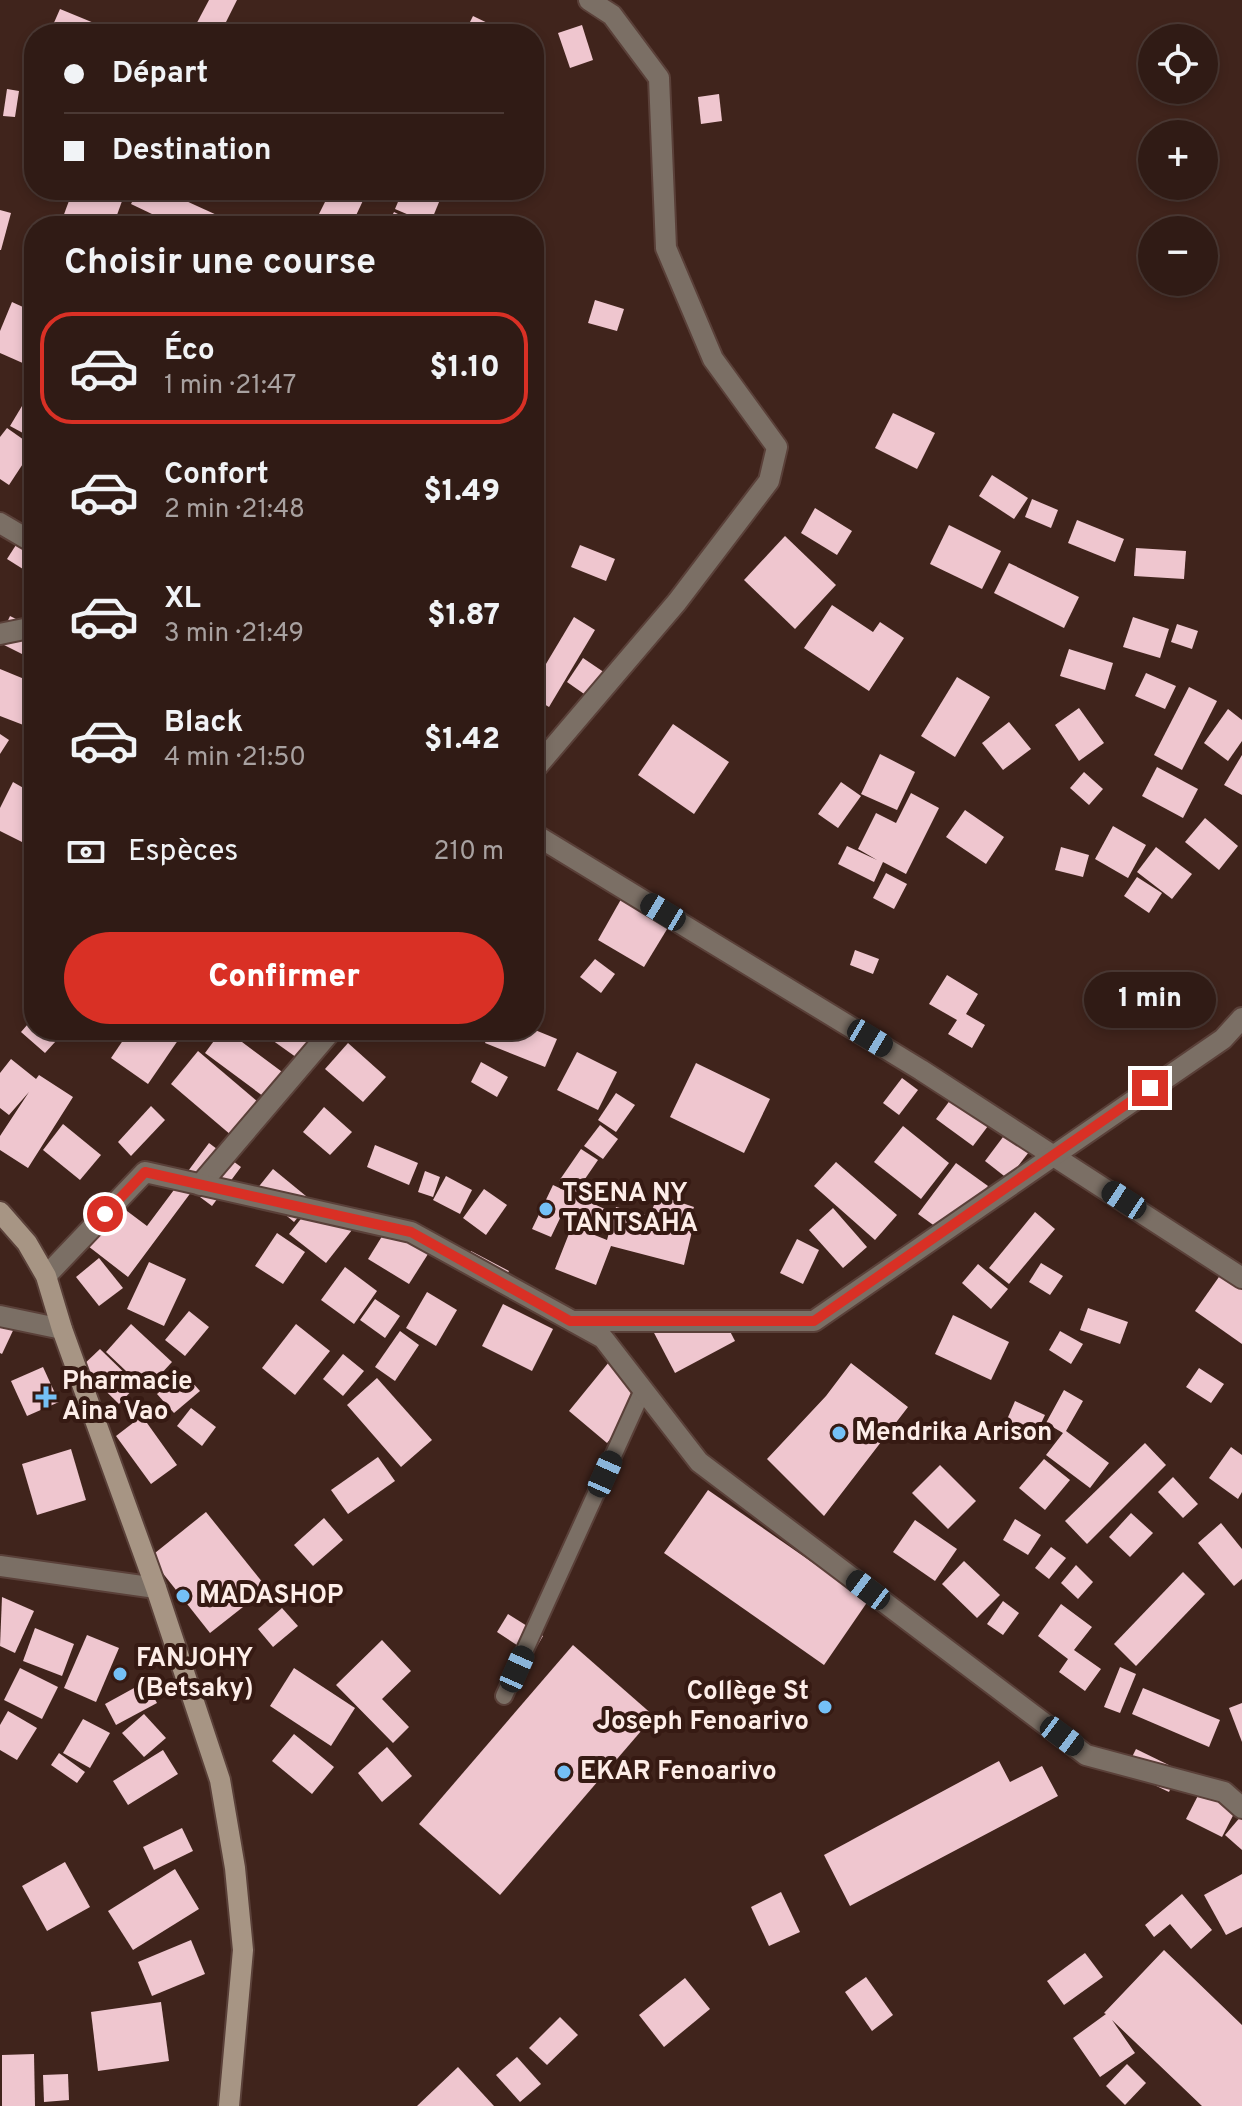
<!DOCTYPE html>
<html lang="fr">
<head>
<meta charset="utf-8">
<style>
	body { margin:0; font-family:Overpass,sans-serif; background:#38241e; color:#f1f3f6; height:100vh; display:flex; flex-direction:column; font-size:30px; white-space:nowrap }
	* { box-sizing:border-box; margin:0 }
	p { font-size:26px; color:#a8a1a0 }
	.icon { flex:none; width:44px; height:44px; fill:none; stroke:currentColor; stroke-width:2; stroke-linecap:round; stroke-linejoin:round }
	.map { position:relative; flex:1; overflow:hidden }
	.sheet { position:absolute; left:24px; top:216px; width:520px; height:824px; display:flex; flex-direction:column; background:#301b15; border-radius:32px; box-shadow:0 4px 12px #0003,0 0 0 2px #4b3934 }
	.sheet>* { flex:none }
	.guide { position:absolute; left:24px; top:24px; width:520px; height:176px; border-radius:32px; box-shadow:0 4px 12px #0003,0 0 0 2px #4b3934; display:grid; align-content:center; height:176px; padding:0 40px; background:#301b15 }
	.buttons { position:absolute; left:1138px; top:24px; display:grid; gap:16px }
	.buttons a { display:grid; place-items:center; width:80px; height:80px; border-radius:50%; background:#301b15; box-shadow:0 4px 12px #0003,0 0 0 2px #4b3934; font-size:40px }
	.end { position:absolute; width:36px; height:36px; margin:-18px; border:10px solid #d93025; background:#fff; box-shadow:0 0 0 4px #fff }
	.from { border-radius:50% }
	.bubble { position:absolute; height:56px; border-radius:28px; background:#301b15; box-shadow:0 4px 12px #0003,0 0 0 2px #4b3934; font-size:26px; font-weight:800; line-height:56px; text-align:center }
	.car { position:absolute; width:24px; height:48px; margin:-24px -12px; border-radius:10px; box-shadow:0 0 6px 2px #0007; background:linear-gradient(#222 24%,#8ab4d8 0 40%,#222 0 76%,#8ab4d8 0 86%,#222 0) }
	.guide b { display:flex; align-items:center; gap:28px; height:76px; font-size:30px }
	.guide b+b { border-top:2px solid #4b3934 }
	.guide i { width:20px; height:20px; background:#f1f3f6 }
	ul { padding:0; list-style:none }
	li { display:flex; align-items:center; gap:24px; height:112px; margin:0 16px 12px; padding:0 24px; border:4px solid transparent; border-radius:32px }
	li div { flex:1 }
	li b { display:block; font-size:30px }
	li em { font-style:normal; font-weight:800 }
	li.current { border-color:#d93025 }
	li>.icon { width:72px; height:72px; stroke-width:1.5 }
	h2 { padding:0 40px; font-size:36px; line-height:96px }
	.pay { display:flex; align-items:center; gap:20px; height:88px; padding:0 40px; font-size:30px }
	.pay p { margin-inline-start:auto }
	.cta { display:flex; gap:16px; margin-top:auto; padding:16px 40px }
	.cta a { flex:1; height:92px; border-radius:48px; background:#d93025; color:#fff; font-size:32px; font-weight:800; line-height:92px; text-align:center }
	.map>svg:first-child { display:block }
	.building { fill:#efc6cf }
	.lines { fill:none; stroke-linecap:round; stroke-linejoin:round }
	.service-casing { stroke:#5a4039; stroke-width:20 }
	.minor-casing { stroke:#5a4039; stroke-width:24 }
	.tertiary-casing { stroke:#5a4039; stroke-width:24 }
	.secondary-casing { stroke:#5a4039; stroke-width:24 }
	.service { stroke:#7b6f65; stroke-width:16 }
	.minor { stroke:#7b6f65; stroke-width:20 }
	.tertiary { stroke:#7b6f65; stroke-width:20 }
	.secondary { stroke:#a79584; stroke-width:20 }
	.route { stroke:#d93025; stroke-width:10 }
	.poi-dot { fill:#74c0f6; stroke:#361a13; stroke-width:3 }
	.labels { text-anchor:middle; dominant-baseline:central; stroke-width:8; stroke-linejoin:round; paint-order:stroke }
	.poi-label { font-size:26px; font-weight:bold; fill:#fdede8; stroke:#361a13; text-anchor:start }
</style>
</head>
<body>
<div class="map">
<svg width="1242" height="2106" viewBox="0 0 1242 2106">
	<rect width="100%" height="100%" fill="#40241c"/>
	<g class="building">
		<polygon points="209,0 237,0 220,34 191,34"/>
		<polygon points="60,9 94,23 90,34 49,34"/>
		<polygon points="473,16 498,28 496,34 464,34"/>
		<polygon points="582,25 593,60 570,68 558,33"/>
		<polygon points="33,87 34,87 34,118 26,116"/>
		<polygon points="7,89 19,91 15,117 3,116"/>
		<polygon points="719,94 722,121 701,124 698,97"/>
		<polygon points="73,190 126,190 113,226 89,226 63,217"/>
		<polygon points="138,190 162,190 219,216 214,226 177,226 131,204"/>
		<polygon points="331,190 368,190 351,226 341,226 319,214"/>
		<polygon points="403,190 444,190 430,224 395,209"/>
		<polygon points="0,210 11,213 1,250 0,250"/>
		<polygon points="394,212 421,226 387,226"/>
		<polygon points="595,300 624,309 617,331 588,323"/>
		<polygon points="12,302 34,312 34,368 0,353 0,331"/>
		<polygon points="34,386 34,439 10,426"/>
		<polygon points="893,413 935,433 917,469 875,448"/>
		<polygon points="7,428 34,447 9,485 0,479 0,437"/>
		<polygon points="992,475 1028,498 1014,519 979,496"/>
		<polygon points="1032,499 1058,510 1051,528 1025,517"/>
		<polygon points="815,508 852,531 837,555 801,533"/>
		<polygon points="1077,520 1124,539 1115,562 1068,543"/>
		<polygon points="949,525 1001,551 982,589 930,564"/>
		<polygon points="23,534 34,541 34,576 7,559"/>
		<polygon points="785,536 836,585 795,629 744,580"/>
		<polygon points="580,545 615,559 606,581 571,567"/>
		<polygon points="1136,548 1186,551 1184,579 1134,576"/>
		<polygon points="1009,563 1079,597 1064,628 994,593"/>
		<polygon points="832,605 873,632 880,622 904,638 869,691 804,648"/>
		<polygon points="10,616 34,628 34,660 0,643 0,638"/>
		<polygon points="574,617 595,630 549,707 534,698 534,684"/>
		<polygon points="1133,617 1169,629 1160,658 1123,647"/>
		<polygon points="1177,624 1198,631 1192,649 1171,642"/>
		<polygon points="1069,649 1113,663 1105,690 1060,676"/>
		<polygon points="583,658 614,679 597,703 567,682"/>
		<polygon points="0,669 34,683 34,706 26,726 0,716"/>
		<polygon points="1146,673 1176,686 1165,709 1135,696"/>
		<polygon points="957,677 990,697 955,757 921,736"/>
		<polygon points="1189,687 1217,701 1182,770 1154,755"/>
		<polygon points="1079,708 1104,743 1079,761 1055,725"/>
		<polygon points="1228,709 1242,720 1242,741 1228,761 1204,743"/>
		<polygon points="1009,722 1031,749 1003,770 982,743"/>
		<polygon points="673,724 729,762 694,814 638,775"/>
		<polygon points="34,729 34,750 25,746"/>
		<polygon points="0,734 9,740 0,754"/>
		<polygon points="880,754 915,772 897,810 861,794"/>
		<polygon points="1242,755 1242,795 1224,785"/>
		<polygon points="1157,767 1198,789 1183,818 1142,796"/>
		<polygon points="1084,772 1103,789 1089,805 1070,788"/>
		<polygon points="13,782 34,794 34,848 0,831 0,808"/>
		<polygon points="841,782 861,796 838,828 818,814"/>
		<polygon points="911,793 939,808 906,874 883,862 874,882 838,864 847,846 877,860 858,849 876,813 896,823"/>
		<polygon points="965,810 1004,837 986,864 946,837"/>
		<polygon points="1205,818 1238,846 1219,870 1185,842"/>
		<polygon points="1113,826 1146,845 1128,878 1095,859"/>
		<polygon points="1061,847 1089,855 1083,877 1055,870"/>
		<polygon points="1156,847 1192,874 1172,899 1137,872"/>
		<polygon points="886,873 907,884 894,909 873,898"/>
		<polygon points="1137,877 1162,893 1149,913 1124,896"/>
		<polygon points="624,894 672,921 644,967 598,940"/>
		<polygon points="855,950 879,959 873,974 850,965"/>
		<polygon points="595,959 615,974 601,993 580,977"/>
		<polygon points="947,975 978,994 966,1014 985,1025 972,1048 948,1034 957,1020 929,1004"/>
		<polygon points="34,1017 34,1030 66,1030 45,1053 21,1032"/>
		<polygon points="130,1030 178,1030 183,1033 148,1084 111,1058"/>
		<polygon points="222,1030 251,1030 242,1042 289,1077 271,1102 205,1053"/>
		<polygon points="269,1030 321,1030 300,1060 265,1035"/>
		<polygon points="491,1030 535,1030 557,1039 545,1067 485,1043"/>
		<polygon points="348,1043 386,1077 363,1102 325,1069"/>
		<polygon points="198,1051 258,1102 231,1135 171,1084"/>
		<polygon points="577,1052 617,1072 598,1110 557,1090"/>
		<polygon points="11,1059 36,1079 39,1075 73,1097 28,1168 0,1150 0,1136 29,1092 9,1115 0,1108 0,1073"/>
		<polygon points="481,1062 508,1077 497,1097 471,1082"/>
		<polygon points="696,1063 770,1099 744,1153 670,1117"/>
		<polygon points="902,1078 918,1090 899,1115 883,1103"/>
		<polygon points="957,1091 994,1118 973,1146 936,1119"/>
		<polygon points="616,1093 635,1105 616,1132 598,1120"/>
		<polygon points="151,1106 165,1120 131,1156 118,1142"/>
		<polygon points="324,1107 352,1132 330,1155 303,1132"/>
		<polygon points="63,1124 101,1155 80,1180 43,1150"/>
		<polygon points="600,1125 618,1139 603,1159 584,1146"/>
		<polygon points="903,1126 949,1163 921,1199 874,1162"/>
		<polygon points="1009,1129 1032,1148 1008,1179 985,1161"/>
		<polygon points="209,1143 241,1167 212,1206 192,1191 128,1277 88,1246 119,1205 147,1226"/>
		<polygon points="375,1145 418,1163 409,1185 367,1167"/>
		<polygon points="581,1149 598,1160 576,1192 559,1181"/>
		<polygon points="836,1162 897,1215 875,1240 814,1186"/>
		<polygon points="956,1163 988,1186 950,1237 918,1214"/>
		<polygon points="273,1169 312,1201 294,1222 256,1190"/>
		<polygon points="425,1171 440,1177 433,1197 418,1192"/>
		<polygon points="446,1176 472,1190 460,1214 433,1200"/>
		<polygon points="553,1185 609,1211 601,1230 563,1212 551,1237 532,1229"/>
		<polygon points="484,1189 507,1205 486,1235 463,1218"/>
		<polygon points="658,1195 694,1207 688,1222 652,1210"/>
		<polygon points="315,1201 352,1230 326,1263 289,1234"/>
		<polygon points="616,1207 693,1227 684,1265 611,1246 596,1285 555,1269 572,1226 607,1240"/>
		<polygon points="833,1208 867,1247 843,1268 809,1230"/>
		<polygon points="1035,1212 1055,1229 1009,1284 989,1268"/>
		<polygon points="394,1217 435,1243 409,1284 368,1259"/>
		<polygon points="277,1233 305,1252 283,1284 255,1266"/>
		<polygon points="797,1239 819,1250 803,1284 780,1273"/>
		<polygon points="471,1251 509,1271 497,1291 460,1272"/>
		<polygon points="99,1258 123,1288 99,1306 76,1277"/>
		<polygon points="149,1262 186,1279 164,1326 127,1309"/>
		<polygon points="1041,1263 1063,1276 1050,1295 1029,1282"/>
		<polygon points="978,1264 1008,1289 991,1309 962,1283"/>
		<polygon points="345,1267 377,1291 354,1324 321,1300"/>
		<polygon points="1221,1274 1242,1288 1242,1344 1195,1311"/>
		<polygon points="427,1292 457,1310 436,1346 406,1328"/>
		<polygon points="375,1299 400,1316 385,1338 360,1320"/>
		<polygon points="503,1304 553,1329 532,1371 482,1346"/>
		<polygon points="1088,1308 1128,1322 1120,1344 1080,1330"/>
		<polygon points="189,1311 209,1327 185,1356 165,1340"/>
		<polygon points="0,1314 17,1322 2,1354 0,1353"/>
		<polygon points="721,1314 735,1341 675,1373 652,1329"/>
		<polygon points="953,1315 1009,1342 991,1380 935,1354"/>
		<polygon points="131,1324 172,1362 146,1390 106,1352"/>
		<polygon points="296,1324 330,1351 295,1395 262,1368"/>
		<polygon points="400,1331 419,1345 395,1381 375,1367"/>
		<polygon points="1060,1331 1083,1344 1071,1364 1049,1350"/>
		<polygon points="100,1349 137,1385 119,1404 81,1367"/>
		<polygon points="343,1354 364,1371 343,1396 323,1379"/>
		<polygon points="609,1362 648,1395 607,1443 569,1411"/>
		<polygon points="851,1363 908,1407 824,1516 767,1459 826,1396"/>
		<polygon points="43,1367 59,1402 27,1416 11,1381"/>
		<polygon points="1199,1368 1224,1384 1211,1403 1186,1387"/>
		<polygon points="183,1372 200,1391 174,1413 157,1394"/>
		<polygon points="377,1378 432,1440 401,1467 347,1405"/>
		<polygon points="1064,1390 1083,1401 1066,1431 1109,1463 1090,1488 1046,1455 1063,1433 1046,1423"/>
		<polygon points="1015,1401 1045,1415 1034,1438 1005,1424"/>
		<polygon points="191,1408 216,1427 202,1446 177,1426"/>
		<polygon points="142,1416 177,1465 151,1484 116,1436"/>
		<polygon points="1145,1443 1166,1465 1087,1544 1065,1521"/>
		<polygon points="1231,1447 1242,1455 1242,1492 1238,1499 1209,1478"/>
		<polygon points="71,1449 86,1500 37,1515 22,1464"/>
		<polygon points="378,1457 395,1481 348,1514 331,1490"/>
		<polygon points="1044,1459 1070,1480 1045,1510 1019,1488"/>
		<polygon points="940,1465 976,1501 948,1529 912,1493"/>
		<polygon points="1173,1477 1198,1504 1183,1518 1158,1492"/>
		<polygon points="708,1490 868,1601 824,1665 664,1553"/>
		<polygon points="206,1512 267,1588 210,1633 150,1557"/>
		<polygon points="1131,1513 1153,1533 1130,1557 1109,1537"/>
		<polygon points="324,1518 343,1540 313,1566 294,1545"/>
		<polygon points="1015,1519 1041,1535 1028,1555 1003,1540"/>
		<polygon points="915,1520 957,1549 935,1581 893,1552"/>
		<polygon points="1221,1523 1242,1549 1242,1579 1234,1586 1198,1543"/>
		<polygon points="1051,1547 1066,1558 1049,1579 1035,1568"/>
		<polygon points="964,1561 1000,1595 977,1618 942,1584"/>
		<polygon points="1076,1565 1093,1582 1078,1599 1061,1583"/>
		<polygon points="1183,1572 1205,1594 1136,1666 1114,1644"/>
		<polygon points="2,1597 34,1611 15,1653 0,1646"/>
		<polygon points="1003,1601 1019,1613 1003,1635 987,1624"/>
		<polygon points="1061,1604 1092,1627 1074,1650 1101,1669 1085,1691 1059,1672 1068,1659 1038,1636"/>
		<polygon points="282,1608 298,1626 273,1647 258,1629"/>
		<polygon points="508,1614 543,1636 532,1655 497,1632"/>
		<polygon points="35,1628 74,1644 62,1676 23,1661"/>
		<polygon points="87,1635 119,1648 96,1702 64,1688"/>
		<polygon points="382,1640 411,1671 382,1699 409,1727 393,1743 336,1685"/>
		<polygon points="573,1645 654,1716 500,1895 419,1824"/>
		<polygon points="1120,1667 1136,1674 1120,1713 1104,1707"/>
		<polygon points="20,1668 58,1687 42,1719 4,1700"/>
		<polygon points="294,1668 355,1708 331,1746 270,1706"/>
		<polygon points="145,1682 157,1703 116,1725 105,1704"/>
		<polygon points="1143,1688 1220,1720 1209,1747 1132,1714"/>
		<polygon points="1242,1703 1242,1742 1229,1708"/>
		<polygon points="8,1711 37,1728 17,1760 0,1750 0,1725"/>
		<polygon points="144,1714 166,1738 144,1757 122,1733"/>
		<polygon points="83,1719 110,1733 90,1768 63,1753"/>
		<polygon points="294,1734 334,1767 312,1794 272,1761"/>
		<polygon points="387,1747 412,1776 382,1802 358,1773"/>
		<polygon points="1136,1749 1179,1770 1169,1792 1125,1771"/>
		<polygon points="163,1750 178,1774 128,1805 113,1781"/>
		<polygon points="59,1753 85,1772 77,1783 51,1765"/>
		<polygon points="999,1761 1010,1782 1042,1766 1058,1796 850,1906 824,1855"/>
		<polygon points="1207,1778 1242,1798 1222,1837 1186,1819"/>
		<polygon points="1242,1815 1242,1850 1225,1835"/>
		<polygon points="182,1828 193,1851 154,1870 143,1847"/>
		<polygon points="65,1862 90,1907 47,1931 22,1886"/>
		<polygon points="175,1869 199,1909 133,1950 108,1911"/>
		<polygon points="1242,1874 1242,1927 1226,1935 1204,1895"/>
		<polygon points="781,1892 800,1932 769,1946 751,1907"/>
		<polygon points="1182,1894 1212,1930 1191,1949 1170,1924 1154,1937 1145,1925"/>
		<polygon points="191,1940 205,1974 152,1996 138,1962"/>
		<polygon points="1164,1950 1242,2025 1242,2106 1202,2106 1112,2020 1135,2053 1100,2077 1073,2038 1106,2014 1104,2013"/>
		<polygon points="1085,1953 1103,1977 1064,2005 1047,1981"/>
		<polygon points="866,1977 893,2015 872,2031 845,1992"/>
		<polygon points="685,1978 710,2009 664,2047 639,2015"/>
		<polygon points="161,2002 169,2061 98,2071 91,2012"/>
		<polygon points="560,2017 578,2035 547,2065 529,2048"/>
		<polygon points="34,2054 35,2106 2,2106 2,2055"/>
		<polygon points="517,2057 541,2084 520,2102 496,2075"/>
		<polygon points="1127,2064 1146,2083 1125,2105 1106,2086"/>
		<polygon points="458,2067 494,2106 417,2106"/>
		<polygon points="68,2074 69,2100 44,2102 43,2075"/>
	</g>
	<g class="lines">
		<g class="service-casing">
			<polyline id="service" points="504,1696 643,1390"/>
		</g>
		<g class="minor-casing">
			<g id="minor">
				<polyline points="0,523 34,543"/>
				<polyline points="0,634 34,627"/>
				<polyline points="534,770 677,602 769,481 777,447 713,359 666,248 659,78 612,15 589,0"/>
				<polyline points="534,834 921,1070 1242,1278"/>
				<polyline points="200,1185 332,1030"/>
				<polyline points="46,1276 145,1172 411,1232 603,1338 699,1462 1086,1755 1224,1792 1242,1808"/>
				<polyline points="574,1321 814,1321 1223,1039 1242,1018"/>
				<polyline points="0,1566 156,1588"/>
			</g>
		</g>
		<g class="tertiary-casing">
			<polyline id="tertiary" points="0,1316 62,1329"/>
		</g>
		<g class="secondary-casing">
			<polyline id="secondary" points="0,1212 27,1243 46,1276 62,1329 156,1588 220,1780 235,1868 243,1950 229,2106"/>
		</g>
		<use href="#service" class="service"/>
		<use href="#minor" class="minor"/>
		<use href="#tertiary" class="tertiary"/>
		<use href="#secondary" class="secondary"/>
	</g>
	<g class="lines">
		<polyline class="route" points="105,1214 145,1172 411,1232 570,1321 814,1321 1150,1088"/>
	</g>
	<g class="poi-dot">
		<circle cx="546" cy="1209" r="8"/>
		<path d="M42 1385h8v8h8v8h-8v8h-8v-8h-8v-8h8z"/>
		<circle cx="839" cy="1433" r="8"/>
		<circle cx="183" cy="1596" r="8"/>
		<circle cx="120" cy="1674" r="8"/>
		<circle cx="825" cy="1707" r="8"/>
		<circle cx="564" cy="1772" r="8"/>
	</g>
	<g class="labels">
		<g class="poi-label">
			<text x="562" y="1194">TSENA NY<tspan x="562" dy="30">TANTSAHA</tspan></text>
			<text x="62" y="1382">Pharmacie<tspan x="62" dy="30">Aina Vao</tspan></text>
			<text x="855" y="1433">Mendrika Arison</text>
			<text x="199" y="1596">MADASHOP</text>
			<text x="136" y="1659">FANJOHY<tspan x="136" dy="30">(Betsaky)</tspan></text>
			<text x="809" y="1692" text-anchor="end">Collège St<tspan x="809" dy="30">Joseph Fenoarivo</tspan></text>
			<text x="580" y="1772">EKAR Fenoarivo</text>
		</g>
	</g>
</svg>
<div class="buttons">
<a><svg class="icon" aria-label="locate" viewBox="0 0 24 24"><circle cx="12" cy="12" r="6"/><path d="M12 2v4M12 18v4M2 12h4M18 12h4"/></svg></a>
<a>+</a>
<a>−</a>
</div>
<i class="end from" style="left:105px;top:1214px"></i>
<i class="end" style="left:1150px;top:1088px"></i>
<div class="bubble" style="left:1084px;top:972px;width:132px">1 min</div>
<i class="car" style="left:663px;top:912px;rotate:301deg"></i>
<i class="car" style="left:870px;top:1038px;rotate:121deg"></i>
<i class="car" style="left:1124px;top:1200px;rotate:303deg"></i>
<i class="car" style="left:605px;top:1474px;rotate:24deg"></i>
<i class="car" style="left:868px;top:1590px;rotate:307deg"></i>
<i class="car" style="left:517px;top:1669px;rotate:24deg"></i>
<i class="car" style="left:1062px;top:1736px;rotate:127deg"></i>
<div class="guide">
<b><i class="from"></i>Départ</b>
<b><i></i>Destination</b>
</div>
<section class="sheet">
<h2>Choisir une course</h2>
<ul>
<li class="current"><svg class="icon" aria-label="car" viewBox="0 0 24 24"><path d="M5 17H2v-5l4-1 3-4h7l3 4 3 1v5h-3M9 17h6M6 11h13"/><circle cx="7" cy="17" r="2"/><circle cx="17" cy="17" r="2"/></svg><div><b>Éco</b><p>1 min · 21:47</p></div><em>$1.10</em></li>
<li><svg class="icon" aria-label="car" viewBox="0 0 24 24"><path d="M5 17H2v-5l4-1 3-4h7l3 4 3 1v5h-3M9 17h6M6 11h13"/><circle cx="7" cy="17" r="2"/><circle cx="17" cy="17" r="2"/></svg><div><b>Confort</b><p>2 min · 21:48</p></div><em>$1.49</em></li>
<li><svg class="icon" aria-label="car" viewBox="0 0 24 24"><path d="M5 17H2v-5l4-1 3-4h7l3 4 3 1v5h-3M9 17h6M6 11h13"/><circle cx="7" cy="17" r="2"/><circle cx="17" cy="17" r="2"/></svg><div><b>XL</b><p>3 min · 21:49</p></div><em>$1.87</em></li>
<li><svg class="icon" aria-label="car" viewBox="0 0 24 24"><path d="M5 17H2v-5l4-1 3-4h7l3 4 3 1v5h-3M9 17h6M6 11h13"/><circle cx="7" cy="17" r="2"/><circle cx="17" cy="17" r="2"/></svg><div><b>Black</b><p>4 min · 21:50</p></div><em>$1.42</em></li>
</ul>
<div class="pay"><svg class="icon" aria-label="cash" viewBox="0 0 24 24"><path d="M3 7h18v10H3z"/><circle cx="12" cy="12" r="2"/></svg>Espèces<p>210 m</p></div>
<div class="cta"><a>Confirmer</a></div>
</section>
</div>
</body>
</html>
